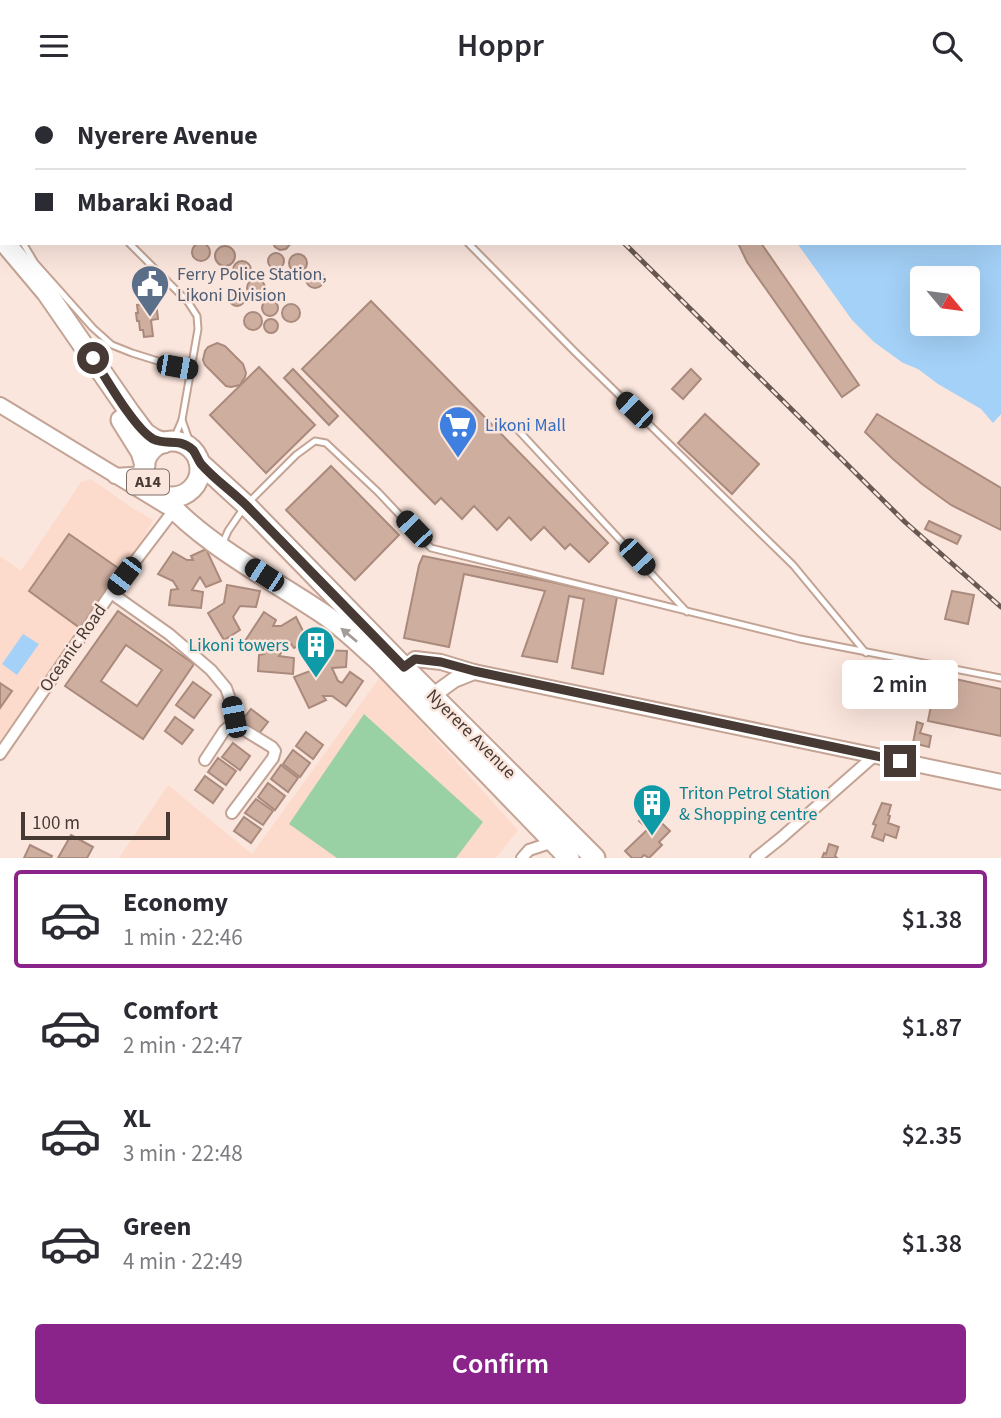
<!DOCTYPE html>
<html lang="en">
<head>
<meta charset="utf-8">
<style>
	body { margin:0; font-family:"Source Sans 3",sans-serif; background:#f2f2f3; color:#2b2b33; height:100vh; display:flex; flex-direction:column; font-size:26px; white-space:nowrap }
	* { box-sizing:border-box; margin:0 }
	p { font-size:23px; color:#7c7c81 }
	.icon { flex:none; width:38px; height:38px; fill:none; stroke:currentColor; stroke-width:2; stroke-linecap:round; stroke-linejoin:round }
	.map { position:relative; height:767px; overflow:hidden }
	.sheet { display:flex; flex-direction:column; background:#fff; flex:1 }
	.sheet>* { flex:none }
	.top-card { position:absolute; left:0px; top:0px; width:1001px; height:154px; box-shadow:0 7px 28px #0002; display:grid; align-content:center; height:154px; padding:0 35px; background:#fff }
	.needle { width:46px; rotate:119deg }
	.tools { position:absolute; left:910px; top:175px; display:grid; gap:14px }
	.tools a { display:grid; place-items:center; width:70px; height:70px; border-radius:7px; background:#fff; box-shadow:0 7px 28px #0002; font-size:35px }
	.scale { position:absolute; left:21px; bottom:18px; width:149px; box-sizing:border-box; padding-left:7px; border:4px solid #473933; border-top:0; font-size:19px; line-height:24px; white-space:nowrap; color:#473933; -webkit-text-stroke:5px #fbe6dd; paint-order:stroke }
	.end { position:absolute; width:32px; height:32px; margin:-16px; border:9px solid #473933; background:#fff; box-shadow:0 0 0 4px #fff }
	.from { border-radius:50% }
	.bubble { position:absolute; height:49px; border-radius:7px; background:#fff; box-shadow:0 7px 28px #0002; font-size:23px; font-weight:600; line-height:49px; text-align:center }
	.car { position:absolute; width:21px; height:42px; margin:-21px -10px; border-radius:9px; box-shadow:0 0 5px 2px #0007; background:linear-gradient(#222 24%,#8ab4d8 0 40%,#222 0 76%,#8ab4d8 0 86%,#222 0) }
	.top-card b { display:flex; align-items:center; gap:24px; height:66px; font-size:26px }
	.top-card b+b { border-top:2px solid #e1e1e2 }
	.top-card i { width:18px; height:18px; background:#2b2b33 }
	ul { padding:12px 0 0; list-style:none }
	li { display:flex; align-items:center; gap:21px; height:98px; margin:0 14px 10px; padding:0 21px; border:4px solid transparent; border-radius:7px }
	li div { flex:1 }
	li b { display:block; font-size:26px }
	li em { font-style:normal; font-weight:600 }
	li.on { border-color:#8a248b }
	li>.icon { width:63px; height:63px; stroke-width:1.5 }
	.action { display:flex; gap:14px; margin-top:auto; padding:14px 35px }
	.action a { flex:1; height:80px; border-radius:7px; background:#8a248b; color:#fff; font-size:28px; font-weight:600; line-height:80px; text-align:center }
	header { display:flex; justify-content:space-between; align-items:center; height:91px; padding:0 35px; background:#fff; font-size:32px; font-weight:600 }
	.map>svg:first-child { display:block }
	.built { fill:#fddbcc }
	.green { fill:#99d1a4 }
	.water { fill:#a4d1f8; fill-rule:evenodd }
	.building { fill:#ceae9f; stroke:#a98a7c; stroke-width:2; fill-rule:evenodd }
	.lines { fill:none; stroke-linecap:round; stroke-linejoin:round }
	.lane-casing { stroke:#c3a394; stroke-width:9 }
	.street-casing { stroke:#c3a394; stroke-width:14 }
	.secondary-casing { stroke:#c3a394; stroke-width:18 }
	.highway-casing { stroke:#c3a394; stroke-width:23 }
	.lane { stroke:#fff; stroke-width:5 }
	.street { stroke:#fff; stroke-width:10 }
	.secondary { stroke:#fff; stroke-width:14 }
	.highway { stroke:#fff; stroke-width:19 }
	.rail-casing { stroke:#695953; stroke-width:5 }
	.rail { stroke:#fbe6dd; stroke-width:2.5; stroke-dasharray:8; stroke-linecap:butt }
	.oneway { fill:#a39c99 }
	.route { stroke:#473933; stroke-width:9 }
	.labels { text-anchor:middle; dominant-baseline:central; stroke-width:5; stroke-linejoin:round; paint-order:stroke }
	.shield { fill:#fbe6dd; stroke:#7d6d66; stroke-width:2 }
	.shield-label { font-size:16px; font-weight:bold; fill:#473933 }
	.service-label { font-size:18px; fill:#4e5e75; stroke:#fbe6dd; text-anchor:start }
	.shop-label { font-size:18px; fill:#366cbe; stroke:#fbe6dd; text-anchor:start }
	.culture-label { font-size:18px; fill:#0d838f; stroke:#fbe6dd; text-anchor:end }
	.street-label { font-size:18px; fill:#473933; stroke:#fbe6dd }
</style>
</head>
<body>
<header><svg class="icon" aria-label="menu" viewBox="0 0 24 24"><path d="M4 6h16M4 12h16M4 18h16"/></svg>Hoppr<svg class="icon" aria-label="search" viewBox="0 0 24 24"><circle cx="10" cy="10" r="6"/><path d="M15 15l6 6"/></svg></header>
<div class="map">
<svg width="1001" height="767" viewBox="0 0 1001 767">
	<rect width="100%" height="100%" fill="#fbe6dd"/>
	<g class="built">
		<polygon points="91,388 134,418 153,429 140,453 0,650 0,465 21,480 81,391"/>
		<polygon points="380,586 518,739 496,767 119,767 168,694 252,763"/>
	</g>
	<polygon class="green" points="364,623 483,731 456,767 337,767 289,733"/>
	<g class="water">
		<rect x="753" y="0" width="218" height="2"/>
		<path d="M 999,61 L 1001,62 L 1001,323 L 993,332 L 981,318 L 938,293 L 918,278 L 903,272 L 874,251 L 852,229 L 797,152 L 999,152 ZM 968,187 L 968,233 L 922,233 L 922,187 Z"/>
		<polygon points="23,543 39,553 17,584 2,573"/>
	</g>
	<g class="building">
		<polygon points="242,0 312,0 312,2 227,2"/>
		<rect x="609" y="0" width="86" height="2"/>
		<circle cx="201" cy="161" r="9"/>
		<polygon points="291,152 286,158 280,159 275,156 273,152"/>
		<polygon points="738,152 761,152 859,294 842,306 747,171"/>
		<circle cx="225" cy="165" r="10"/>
		<circle cx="276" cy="170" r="8"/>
		<circle cx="298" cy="172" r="9"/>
		<circle cx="242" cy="179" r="9"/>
		<circle cx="315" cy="188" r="9"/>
		<circle cx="256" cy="197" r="9"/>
		<circle cx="237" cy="207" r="8"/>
		<circle cx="270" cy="217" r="8"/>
		<polygon points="371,210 608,452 589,471 570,453 565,458 544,436 531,449 509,426 497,439 474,415 462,428 441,407 435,413 302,278"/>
		<circle cx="291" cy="222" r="9"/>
		<polygon points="148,213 149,220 157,219 158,228 151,229 153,245 144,246 143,239 140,239 139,230 137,230 136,222 138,222 137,214"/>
		<circle cx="253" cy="230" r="9"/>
		<circle cx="271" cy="235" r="7"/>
		<polygon points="217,252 225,255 243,273 246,282 245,286 240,294 231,296 226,295 205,274 203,269 205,260 208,256"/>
		<polygon points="259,276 315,334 266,382 210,324"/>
		<polygon points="293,278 338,325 329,334 284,287"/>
		<polygon points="691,278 701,288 683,308 672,298"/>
		<polygon points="705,323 759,373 732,403 678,352"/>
		<polygon points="877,323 1001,397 1001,439 951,414 922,393 893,368 865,341"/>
		<polygon points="331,375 399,444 355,489 286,419"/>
		<polygon points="929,430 961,445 957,453 925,438"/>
		<polygon points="69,443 121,479 80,537 29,500"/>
		<polygon points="206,458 221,490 206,496 200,486 192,499 203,501 201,517 169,514 171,499 178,498 173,490 158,483 173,461 187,469 193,469 191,465"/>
		<polygon points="423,465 547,490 617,506 603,583 572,577 584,508 569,505 557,571 522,565 545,500 464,483 449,556 404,547 419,474"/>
		<polygon points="227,494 260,500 256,516 240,515 233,526 240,539 224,549 208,522 224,512"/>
		<polygon points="952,500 974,504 968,533 945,528"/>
		<path d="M 118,520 L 194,573 L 143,648 L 65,595 ZM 126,554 L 162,579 L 137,615 L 101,590 Z"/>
		<polygon points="264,521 276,529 273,535 281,535 296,526 308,550 294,557 289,550 279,565 294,567 293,583 258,580 259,564 264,563 260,555 257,560 243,553"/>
		<polygon points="319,559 347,560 346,576 332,577 338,590 342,592 350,581 363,590 346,615 332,605 323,605 326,609 309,617 294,586 313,579 319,573"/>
		<polygon points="937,584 1001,598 1001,645 928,630"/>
		<polygon points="193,591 211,604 194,627 176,614"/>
		<polygon points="0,592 12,600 0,617"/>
		<polygon points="251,618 268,631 258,644 240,632"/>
		<polygon points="175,626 193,639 182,653 165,640"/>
		<polygon points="917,631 923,633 920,642 931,645 929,656 913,652"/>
		<polygon points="306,641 323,654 313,668 296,655"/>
		<polygon points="233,652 250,665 240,679 222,666"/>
		<polygon points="293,659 310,672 300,686 283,673"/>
		<polygon points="218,667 236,680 226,694 208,681"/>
		<polygon points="281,674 298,687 288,701 271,688"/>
		<polygon points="205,685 223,698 213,712 195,699"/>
		<polygon points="268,692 285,705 275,719 258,706"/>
		<polygon points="256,708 273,720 263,734 245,722"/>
		<polygon points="882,712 891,714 888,724 890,725 888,732 899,736 896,747 885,743 883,750 872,746 876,734 873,733"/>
		<polygon points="649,720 670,740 659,751 662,754 649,767 644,764 641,767 632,767 625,760 648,738 639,730"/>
		<polygon points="244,726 261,738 251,752 234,740"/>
		<polygon points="71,744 93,756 87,767 58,767"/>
		<polygon points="829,753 838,756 835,765 837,767 822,767 824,762 826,763"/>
		<polygon points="30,754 52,765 51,767 24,767"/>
	</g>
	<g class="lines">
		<g class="lane-casing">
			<g id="lane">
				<polyline points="23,152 35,172 93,237 112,254 132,262 177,276 191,278"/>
				<polyline points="129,152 188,211 197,225 198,238 182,329 173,350"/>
				<polyline points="468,152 574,260 793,474 866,562"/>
				<polyline points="182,329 193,360"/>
				<polyline points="518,339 687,521"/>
				<polyline points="250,410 296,364 315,350 326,352 378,401 431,457 800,548 1001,587"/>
				<polyline points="222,454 228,440 243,418"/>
			</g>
		</g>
		<g class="street-casing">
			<g id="street">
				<polyline points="111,502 169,543 211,579 226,597 231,611 234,631 241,637 272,656 275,660 273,667 232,722"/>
				<polyline points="0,663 111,502 174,419"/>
				<polyline points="205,669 224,640 234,631"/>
				<polyline points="522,767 529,759 556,750"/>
				<polyline points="756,767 781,747 874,665"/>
			</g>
		</g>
		<g class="secondary-casing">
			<g id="secondary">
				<polyline points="0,314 166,415"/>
				<polyline points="115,385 145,383"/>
				<polyline points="397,582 415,568 441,571 474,581 1001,691"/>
				<polyline points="425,610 454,589 474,581"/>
			</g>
		</g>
		<g class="highway-casing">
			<g id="highway">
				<polyline points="5,152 47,202 130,322 145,342 154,348 164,352"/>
				<polyline points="121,329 141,361 145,374"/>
				<circle cx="172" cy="378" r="28"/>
				<polyline points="199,371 246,414 404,576 595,767"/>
				<path d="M 160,403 C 201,452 272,488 325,524 C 344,537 361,554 378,569 L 569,767"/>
			</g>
		</g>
		<use href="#lane" class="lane"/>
		<use href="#street" class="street"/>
		<use href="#secondary" class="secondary"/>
		<use href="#highway" class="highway"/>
		<g class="rail-casing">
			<polyline id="rail" points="624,152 905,431 1001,516"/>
		</g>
		<use href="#rail" class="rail"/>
	</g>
	<defs><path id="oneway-solid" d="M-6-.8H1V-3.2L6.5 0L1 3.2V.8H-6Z" transform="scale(1.75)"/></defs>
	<use class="oneway" href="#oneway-solid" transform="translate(349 544) rotate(-140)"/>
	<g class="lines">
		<path class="route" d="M 93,267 C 106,287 134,337 153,348 C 167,355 179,346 193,359 C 196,363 198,369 201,373 C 215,389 233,401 248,416 C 300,469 352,523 404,576 L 415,568 L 441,571 L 474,580 L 900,670"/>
	</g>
	<defs>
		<g id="civic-pin" transform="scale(2.0125)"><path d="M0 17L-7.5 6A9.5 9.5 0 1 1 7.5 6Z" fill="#5c6f8a" stroke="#fbe6dd"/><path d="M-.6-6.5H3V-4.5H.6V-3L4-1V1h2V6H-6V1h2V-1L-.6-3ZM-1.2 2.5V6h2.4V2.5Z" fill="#fff"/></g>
		<g id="supermarket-pin" transform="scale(2.0125)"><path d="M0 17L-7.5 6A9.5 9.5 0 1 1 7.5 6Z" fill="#3f7fe0" stroke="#fbe6dd"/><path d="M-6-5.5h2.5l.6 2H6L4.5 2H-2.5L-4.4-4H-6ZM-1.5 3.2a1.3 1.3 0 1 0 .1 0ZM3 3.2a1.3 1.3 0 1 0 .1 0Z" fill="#fff"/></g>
		<g id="building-pin" transform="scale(2.0125)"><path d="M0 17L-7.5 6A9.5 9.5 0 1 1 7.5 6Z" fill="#0f9aa8" stroke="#fbe6dd"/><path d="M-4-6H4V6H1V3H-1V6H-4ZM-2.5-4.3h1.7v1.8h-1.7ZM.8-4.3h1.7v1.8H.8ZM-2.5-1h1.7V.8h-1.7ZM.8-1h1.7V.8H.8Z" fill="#fff"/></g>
	</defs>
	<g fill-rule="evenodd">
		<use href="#civic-pin" x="150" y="193"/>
		<use href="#supermarket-pin" x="458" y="334"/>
		<use href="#building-pin" x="316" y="554"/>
		<use href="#building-pin" x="652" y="712"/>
	</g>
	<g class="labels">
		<rect class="shield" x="127" y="378.5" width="42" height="25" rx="5"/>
		<g class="shield-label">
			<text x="148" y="391">A14</text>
		</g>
		<g class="service-label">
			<text x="177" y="183">Ferry Police Station,<tspan x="177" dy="21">Likoni Division</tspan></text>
		</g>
		<g class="shop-label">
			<text x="485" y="334">Likoni Mall</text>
		</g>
		<g class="culture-label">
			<text x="289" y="554">Likoni towers</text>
			<text x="679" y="702" text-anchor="start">Triton Petrol Station<tspan x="679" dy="21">&amp; Shopping centre</tspan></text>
		</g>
		<g class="street-label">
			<text transform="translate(73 557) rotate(-55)">Oceanic Road</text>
			<text transform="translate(471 643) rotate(45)">Nyerere Avenue</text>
		</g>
	</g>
</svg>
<div class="tools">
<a><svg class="needle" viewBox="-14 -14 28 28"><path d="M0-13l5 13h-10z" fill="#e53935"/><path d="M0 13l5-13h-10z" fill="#7c7c81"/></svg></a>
</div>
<div class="scale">100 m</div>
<i class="end from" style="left:93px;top:267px"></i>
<i class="end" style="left:900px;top:670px"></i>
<div class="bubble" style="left:842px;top:569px;width:116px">2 min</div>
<i class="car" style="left:177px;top:276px;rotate:100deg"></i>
<i class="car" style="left:634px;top:319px;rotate:314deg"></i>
<i class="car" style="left:414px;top:438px;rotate:316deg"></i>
<i class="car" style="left:637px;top:466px;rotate:137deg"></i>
<i class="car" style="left:264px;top:484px;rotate:303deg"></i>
<i class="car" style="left:124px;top:485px;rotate:217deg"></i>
<i class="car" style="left:234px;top:626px;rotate:349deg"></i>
<div class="top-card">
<b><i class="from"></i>Nyerere Avenue</b>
<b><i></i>Mbaraki Road</b>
</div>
</div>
<section class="sheet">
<ul>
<li class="on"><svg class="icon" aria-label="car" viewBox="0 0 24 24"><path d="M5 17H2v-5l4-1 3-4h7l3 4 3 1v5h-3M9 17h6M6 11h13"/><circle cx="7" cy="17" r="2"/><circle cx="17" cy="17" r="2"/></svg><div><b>Economy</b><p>1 min · 22:46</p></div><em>$1.38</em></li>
<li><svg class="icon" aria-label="car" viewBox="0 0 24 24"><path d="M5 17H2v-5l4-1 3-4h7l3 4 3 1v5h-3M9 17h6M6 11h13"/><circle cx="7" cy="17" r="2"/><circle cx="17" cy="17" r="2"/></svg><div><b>Comfort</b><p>2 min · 22:47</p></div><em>$1.87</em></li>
<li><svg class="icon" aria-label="car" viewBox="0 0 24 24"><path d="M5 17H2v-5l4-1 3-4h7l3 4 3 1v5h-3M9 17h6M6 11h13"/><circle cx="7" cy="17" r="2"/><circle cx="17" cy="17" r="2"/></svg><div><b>XL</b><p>3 min · 22:48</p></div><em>$2.35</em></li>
<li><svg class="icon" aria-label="car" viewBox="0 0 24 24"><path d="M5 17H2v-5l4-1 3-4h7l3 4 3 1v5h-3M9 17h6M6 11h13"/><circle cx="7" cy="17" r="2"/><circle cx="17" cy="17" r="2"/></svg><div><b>Green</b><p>4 min · 22:49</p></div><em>$1.38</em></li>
</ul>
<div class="action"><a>Confirm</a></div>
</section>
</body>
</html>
